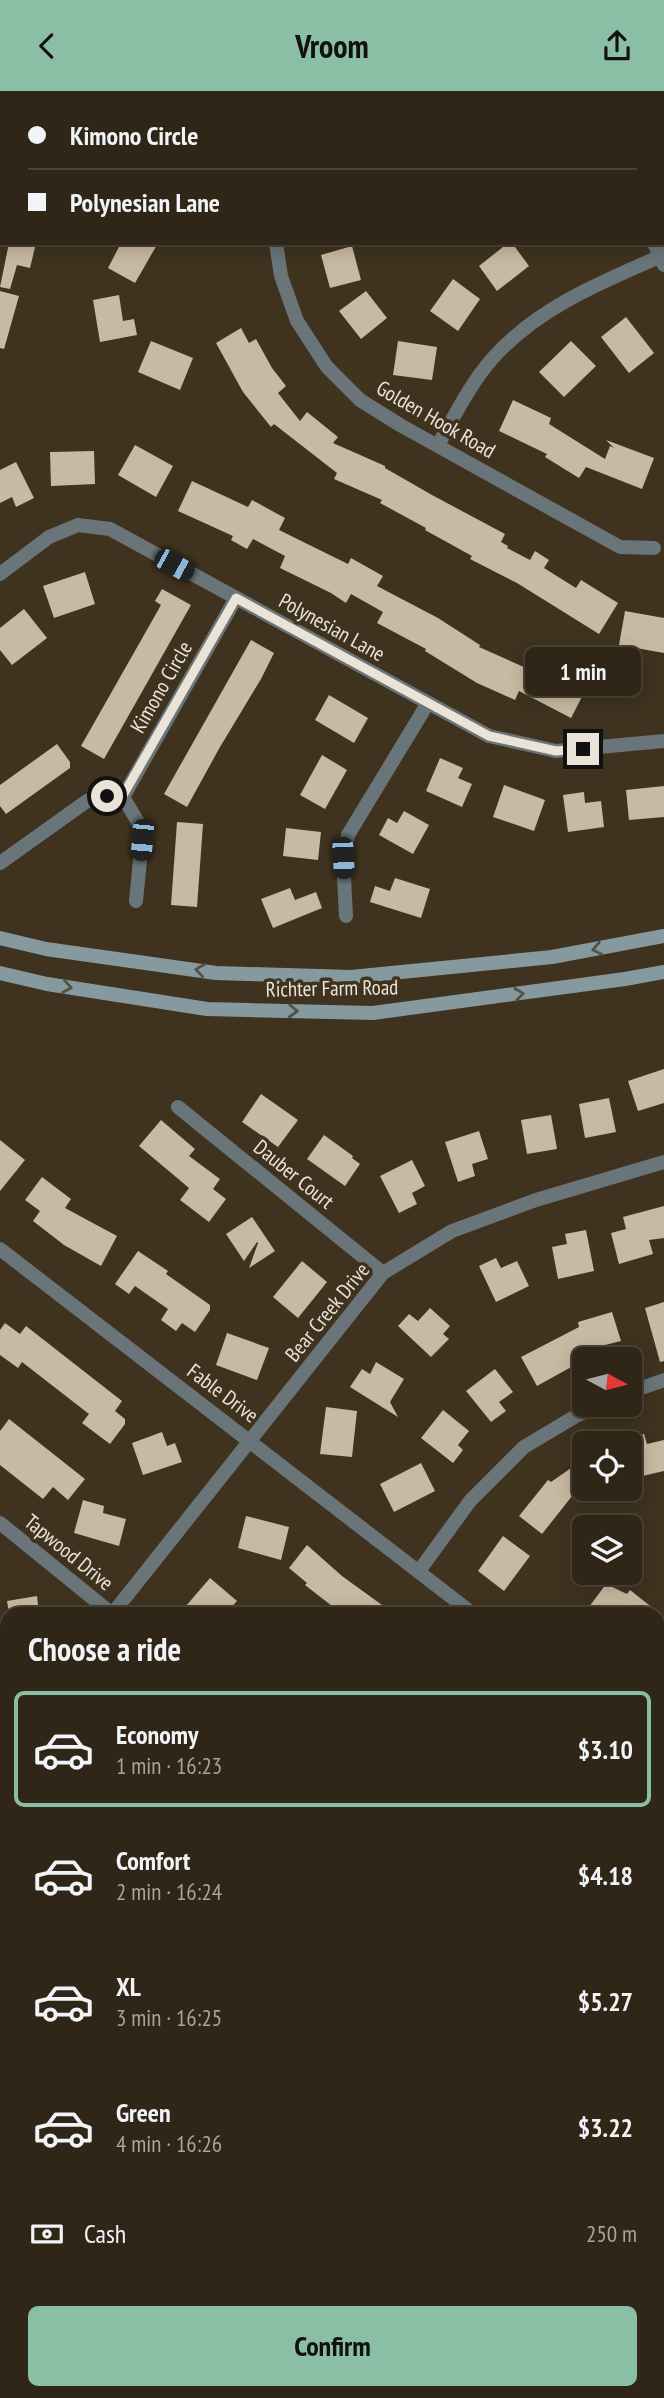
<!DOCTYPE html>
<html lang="en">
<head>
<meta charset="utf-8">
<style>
	body { margin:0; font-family:"PT Sans Narrow",sans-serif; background:#372e20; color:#f1f3f6; height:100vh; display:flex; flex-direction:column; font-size:26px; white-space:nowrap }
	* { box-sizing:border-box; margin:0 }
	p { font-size:23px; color:#a7a5a1 }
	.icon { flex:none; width:38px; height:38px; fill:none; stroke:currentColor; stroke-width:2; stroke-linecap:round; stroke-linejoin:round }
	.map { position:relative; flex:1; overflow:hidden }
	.details { position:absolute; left:0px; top:1516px; width:665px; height:793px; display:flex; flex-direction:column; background:#2f2617; border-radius:21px 21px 0 0; box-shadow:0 4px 18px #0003,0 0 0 2px #4a4336 }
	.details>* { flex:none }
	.banner { position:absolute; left:0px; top:0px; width:665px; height:154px; box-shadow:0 4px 18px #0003,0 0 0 2px #4a4336; display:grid; align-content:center; height:154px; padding:0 28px; background:#2f2617 }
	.needle { width:46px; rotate:97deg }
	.controls { position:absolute; left:572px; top:1256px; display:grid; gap:14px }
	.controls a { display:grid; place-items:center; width:70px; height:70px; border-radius:10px; background:#2f2617; box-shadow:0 4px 18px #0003,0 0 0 2px #4a4336; font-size:35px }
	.end { position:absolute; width:32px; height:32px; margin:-16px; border:9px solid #eae3d7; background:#111; box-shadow:0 0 0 4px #111 }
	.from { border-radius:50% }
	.bubble { position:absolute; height:49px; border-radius:10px; background:#2f2617; box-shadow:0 4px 18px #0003,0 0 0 2px #4a4336; font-size:23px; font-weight:700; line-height:49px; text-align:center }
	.car { position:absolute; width:21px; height:42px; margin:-21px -10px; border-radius:9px; box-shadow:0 0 5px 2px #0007; background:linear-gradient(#222 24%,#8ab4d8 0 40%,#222 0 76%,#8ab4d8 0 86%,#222 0) }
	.banner b { display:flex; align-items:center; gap:24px; height:66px; font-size:26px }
	.banner b+b { border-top:2px solid #4a4336 }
	.banner i { width:18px; height:18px; background:#f1f3f6 }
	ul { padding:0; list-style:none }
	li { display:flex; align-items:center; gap:21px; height:116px; margin:0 14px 10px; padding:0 14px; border:4px solid transparent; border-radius:10px }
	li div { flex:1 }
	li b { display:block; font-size:26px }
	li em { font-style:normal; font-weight:700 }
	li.on { border-color:#8abfa5 }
	li>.icon { width:63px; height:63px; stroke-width:1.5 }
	h2 { padding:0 28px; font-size:32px; line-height:84px }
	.pay { display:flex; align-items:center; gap:18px; height:77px; padding:0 28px; font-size:26px }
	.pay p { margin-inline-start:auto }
	.action { display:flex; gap:14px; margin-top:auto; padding:14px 28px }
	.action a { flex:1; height:80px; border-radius:10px; background:#8abfa5; color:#111; font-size:28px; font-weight:700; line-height:80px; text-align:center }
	header { display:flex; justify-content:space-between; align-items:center; height:91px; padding:0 28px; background:#8abfa5; color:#111; font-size:32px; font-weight:700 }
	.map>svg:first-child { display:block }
	.green { fill:#6e4f15 }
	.building { fill:#c8b9a2 }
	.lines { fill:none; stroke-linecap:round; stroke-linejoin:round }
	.minor { stroke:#697578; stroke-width:14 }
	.tertiary { stroke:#697578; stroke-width:14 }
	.secondary { stroke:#85999e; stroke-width:14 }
	.oneway { stroke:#545145 }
	.route { stroke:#eae3d7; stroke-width:9 }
	.labels { text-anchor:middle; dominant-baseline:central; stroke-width:7; stroke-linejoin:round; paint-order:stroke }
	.street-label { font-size:21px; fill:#eae3d7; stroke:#3f321f }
</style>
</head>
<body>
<header><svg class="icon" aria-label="back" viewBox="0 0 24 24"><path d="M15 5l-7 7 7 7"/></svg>Vroom<svg class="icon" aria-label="share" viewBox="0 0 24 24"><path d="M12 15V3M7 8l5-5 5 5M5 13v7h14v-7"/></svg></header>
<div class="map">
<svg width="664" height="2307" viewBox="0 0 664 2307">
	<rect width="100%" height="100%" fill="#3f321f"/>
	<g class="green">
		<polygon points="664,1696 664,1995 658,2002 658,1701"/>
		<polygon points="186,2301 315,2301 336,2307 182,2307"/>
		<polygon points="334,2301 424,2301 420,2307 350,2307"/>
	</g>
	<g class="building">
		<polygon points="9,152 36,152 30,177 17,174 10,198 0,196"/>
		<polygon points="121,152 158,152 135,192 108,177"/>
		<polygon points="508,152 512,152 529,175 497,200 479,175"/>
		<polygon points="352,155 361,189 330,197 321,164"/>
		<polygon points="453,188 480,208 458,240 430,220"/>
		<polygon points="0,200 19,205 4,258 0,257"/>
		<polygon points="366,200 387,227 361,248 339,220"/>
		<polygon points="119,204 123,230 134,228 137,244 100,251 93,209"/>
		<polygon points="626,226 654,262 629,282 601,246"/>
		<polygon points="241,237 249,252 256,248 272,277 286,295 278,302 300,330 307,321 338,346 333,352 385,375 385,377 432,404 505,443 501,451 508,455 507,457 530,469 535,460 549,469 544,477 576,497 581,489 618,512 599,543 517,492 470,468 472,465 425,439 426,437 380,412 382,409 334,388 337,382 274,333 271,336 243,301 216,252"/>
		<polygon points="151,250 193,267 180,299 138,281"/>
		<polygon points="398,250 437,256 432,289 393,284"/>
		<polygon points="571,250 596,275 564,306 539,281"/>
		<polygon points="513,309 551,327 549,333 605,368 610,355 614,357 606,349 654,367 642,398 586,376 579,387 545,366 547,363 499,340"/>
		<polygon points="135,354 173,375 156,406 118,384"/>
		<polygon points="94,360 95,393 51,395 50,361"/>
		<polygon points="16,371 34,407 16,416 12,406 0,412 0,379"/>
		<polygon points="192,390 248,416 252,409 285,427 279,439 348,473 351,467 383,485 377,495 438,527 480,554 479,556 542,584 546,577 586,598 571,627 519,600 515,609 477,592 425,560 426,558 377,532 383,521 351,503 346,512 331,502 280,477 285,465 253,448 247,458 231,449 233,445 178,420"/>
		<polygon points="85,481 95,513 54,527 43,495"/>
		<polygon points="162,498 191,514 104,668 81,655 161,514 155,510"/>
		<polygon points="24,518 47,547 12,574 0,559 0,537"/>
		<polygon points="625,520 664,527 664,562 619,554"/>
		<polygon points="251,549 274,562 261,588 220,656 187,716 164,703"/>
		<polygon points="329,604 368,627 354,652 315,629"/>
		<polygon points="57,653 70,671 70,677 6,723 0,715 0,694"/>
		<polygon points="322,664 347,679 325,718 300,704"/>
		<polygon points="440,667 463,677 458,687 472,693 462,716 426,700"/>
		<polygon points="504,694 545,709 534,740 493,726"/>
		<polygon points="664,695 664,726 629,729 626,699"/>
		<polygon points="584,701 585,712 601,710 604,736 568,741 563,704"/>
		<polygon points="404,720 429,734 413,763 379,744 388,727 397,732"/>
		<polygon points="177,731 203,733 197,816 171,814"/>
		<polygon points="286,737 321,741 318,769 283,765"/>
		<polygon points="395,787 430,798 421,827 370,811 375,795 390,800"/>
		<polygon points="290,797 295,809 316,801 322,817 273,837 261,808"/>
		<polygon points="664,978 664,1012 638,1020 628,990"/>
		<polygon points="261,1003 298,1029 278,1056 242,1031"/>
		<polygon points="609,1007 616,1041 585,1047 579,1013"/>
		<polygon points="551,1024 557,1058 527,1063 521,1029"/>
		<polygon points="161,1029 195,1058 189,1065 220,1088 213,1098 226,1108 209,1131 180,1109 189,1097 139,1055"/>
		<polygon points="479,1040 488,1068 472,1073 475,1085 458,1091 445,1051"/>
		<polygon points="324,1044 353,1065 352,1067 360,1073 345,1095 307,1068"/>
		<polygon points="0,1049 25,1069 0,1100"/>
		<polygon points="412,1069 425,1095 412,1102 417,1113 399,1122 380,1085"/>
		<polygon points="42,1086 71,1108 65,1117 117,1145 101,1175 64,1154 33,1130 40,1120 25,1109"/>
		<polygon points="664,1115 664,1147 649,1149 653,1163 619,1173 611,1142 626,1138 623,1126"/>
		<polygon points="252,1126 275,1160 249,1177 258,1152 257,1151 244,1170 226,1143"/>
		<polygon points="586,1139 594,1180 558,1188 552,1156 567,1153 565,1143"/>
		<polygon points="138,1160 168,1180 166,1183 210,1214 210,1219 195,1241 182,1232 176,1240 161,1229 168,1218 135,1195 129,1203 115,1193"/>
		<polygon points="496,1167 501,1177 517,1170 529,1195 496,1211 479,1175"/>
		<polygon points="302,1170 327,1191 298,1227 273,1206"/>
		<polygon points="664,1211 664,1270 660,1271 645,1217"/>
		<polygon points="430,1217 450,1235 443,1243 449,1248 431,1266 398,1235 409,1223 418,1230"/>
		<polygon points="612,1221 621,1250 605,1254 608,1265 596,1269 584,1269 537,1295 521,1266 579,1236 578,1231"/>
		<polygon points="5,1232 20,1243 26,1235 122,1310 115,1320 125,1328 125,1333 110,1353 82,1332 89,1323 22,1271 18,1277 0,1264 0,1239"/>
		<polygon points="227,1242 269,1257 257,1289 216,1274"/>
		<polygon points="376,1271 404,1288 390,1311 398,1326 350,1296 362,1278 370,1283"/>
		<polygon points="495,1278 513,1301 499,1311 506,1320 491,1331 466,1300"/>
		<polygon points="326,1316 357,1320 352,1366 320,1363"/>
		<polygon points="443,1319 469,1340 458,1354 463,1359 453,1372 421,1347"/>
		<polygon points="9,1328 85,1388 68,1409 53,1396 43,1408 0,1374 0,1340"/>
		<polygon points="162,1341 167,1355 175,1352 182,1371 143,1384 132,1352"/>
		<polygon points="644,1343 647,1353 664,1349 664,1380 638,1386 628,1348"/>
		<polygon points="584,1368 584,1390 542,1443 519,1425 548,1389 551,1391"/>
		<polygon points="421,1372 435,1400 394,1421 380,1393"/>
		<polygon points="83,1409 104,1415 103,1422 126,1428 119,1455 74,1442"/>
		<polygon points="246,1425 289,1436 281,1469 238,1457"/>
		<polygon points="503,1445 530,1465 504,1500 478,1480"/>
		<polygon points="307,1454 342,1485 393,1522 337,1522 330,1517 332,1515 305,1494 307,1492 289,1477"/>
		<polygon points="210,1487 237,1510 226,1522 180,1522"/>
		<polygon points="606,1493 627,1503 630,1499 659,1522 602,1522 589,1516"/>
		<polygon points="37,1505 39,1522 9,1522 7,1510"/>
	</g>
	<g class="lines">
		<g class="minor">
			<polyline points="4,0 5,2"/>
			<polyline points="603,0 603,2"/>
			<polyline points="261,2 272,0"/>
			<polyline points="0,42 2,40"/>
			<polyline points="276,152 281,185 297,230 327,276 360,309 400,334 620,456 654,457"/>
			<polyline points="654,152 664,174"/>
			<path d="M 438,354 C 454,326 470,293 492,268 C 536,218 599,192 659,166"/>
			<polyline points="0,483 49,446 78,434 110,438 489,645 556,660 664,650"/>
			<polyline points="123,706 138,731 142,749 136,810"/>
			<polyline points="0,772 87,710 107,705 123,706 236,507"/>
			<polyline points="346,825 343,767 348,744 428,612"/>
			<polyline points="178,1016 383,1182"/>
			<polyline points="0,1158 472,1522"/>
			<polyline points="630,1301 664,1289"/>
			<polyline points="0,1432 111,1522"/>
			<polyline points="419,1480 470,1410 524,1356 576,1325 600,1314"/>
			<polyline points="113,1522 383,1182 452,1140 536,1109 664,1071"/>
			<polyline points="0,1669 7,1660"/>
			<polyline points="0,1947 7,1953"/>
			<polyline points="614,2301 622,2307"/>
			<polyline points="182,2307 186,2301"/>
		</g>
		<g class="tertiary">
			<polyline points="658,2013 664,2006"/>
			<polyline points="0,2259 7,2265"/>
			<polyline points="46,2301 52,2307"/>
			<polyline points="420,2307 424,2301"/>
		</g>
		<g class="secondary">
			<polyline points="0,847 46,858 216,882 351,886 552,866 664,845"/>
			<polyline points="0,882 47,893 207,918 373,922 625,888 664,881"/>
		</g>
	</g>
	<defs><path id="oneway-chevron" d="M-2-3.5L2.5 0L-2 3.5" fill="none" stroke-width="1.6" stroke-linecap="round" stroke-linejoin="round" transform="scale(1.75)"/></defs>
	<g class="oneway">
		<use href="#oneway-chevron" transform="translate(597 858) rotate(169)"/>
		<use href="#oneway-chevron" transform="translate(200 879) rotate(-172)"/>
		<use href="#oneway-chevron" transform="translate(67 896) rotate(9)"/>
		<use href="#oneway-chevron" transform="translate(519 903) rotate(-8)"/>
		<use href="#oneway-chevron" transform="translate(293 920) rotate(2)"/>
	</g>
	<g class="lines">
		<polyline class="route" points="107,705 122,706 236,507 489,645 556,660 583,658"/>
	</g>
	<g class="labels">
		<g class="street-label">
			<text transform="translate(436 328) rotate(30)">Golden Hook Road</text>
			<text transform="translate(332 536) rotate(29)">Polynesian Lane</text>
			<text transform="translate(161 596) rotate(-60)">Kimono Circle</text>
			<text transform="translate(332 897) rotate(-1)">Richter Farm Road</text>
			<text transform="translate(294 1083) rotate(39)">Dauber Court</text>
			<text transform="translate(327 1221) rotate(-51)">Bear Creek Drive</text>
			<text transform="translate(223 1302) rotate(37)">Fable Drive</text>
			<text transform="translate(69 1461) rotate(39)">Tapwood Drive</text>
		</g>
	</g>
</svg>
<div class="controls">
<a><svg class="needle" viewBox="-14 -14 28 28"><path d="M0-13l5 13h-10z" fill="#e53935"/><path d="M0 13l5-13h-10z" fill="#a7a5a1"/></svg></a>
<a><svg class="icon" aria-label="locate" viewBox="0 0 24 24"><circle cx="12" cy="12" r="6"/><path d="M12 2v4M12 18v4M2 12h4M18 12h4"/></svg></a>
<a><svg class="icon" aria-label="layers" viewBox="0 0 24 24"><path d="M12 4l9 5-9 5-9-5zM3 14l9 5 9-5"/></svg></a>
</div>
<i class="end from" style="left:107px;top:705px"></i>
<i class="end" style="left:583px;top:658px"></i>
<div class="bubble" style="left:525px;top:556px;width:116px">1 min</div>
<i class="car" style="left:174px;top:474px;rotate:119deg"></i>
<i class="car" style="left:142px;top:749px;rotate:185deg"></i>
<i class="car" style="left:343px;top:767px;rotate:177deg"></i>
<div class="banner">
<b><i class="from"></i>Kimono Circle</b>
<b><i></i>Polynesian Lane</b>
</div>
<section class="details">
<h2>Choose a ride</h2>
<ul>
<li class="on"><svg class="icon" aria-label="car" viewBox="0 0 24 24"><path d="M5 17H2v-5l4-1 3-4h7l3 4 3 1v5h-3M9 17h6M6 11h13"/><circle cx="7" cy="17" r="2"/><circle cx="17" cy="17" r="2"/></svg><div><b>Economy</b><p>1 min · 16:23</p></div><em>$3.10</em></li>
<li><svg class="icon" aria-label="car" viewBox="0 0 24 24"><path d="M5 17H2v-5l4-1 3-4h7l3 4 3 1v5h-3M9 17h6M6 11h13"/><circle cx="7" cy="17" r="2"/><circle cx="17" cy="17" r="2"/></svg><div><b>Comfort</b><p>2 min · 16:24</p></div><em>$4.18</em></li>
<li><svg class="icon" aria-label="car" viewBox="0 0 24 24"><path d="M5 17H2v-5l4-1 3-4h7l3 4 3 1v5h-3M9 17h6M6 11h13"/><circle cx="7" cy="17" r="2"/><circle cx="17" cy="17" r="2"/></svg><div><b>XL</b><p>3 min · 16:25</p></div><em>$5.27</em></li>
<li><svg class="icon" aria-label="car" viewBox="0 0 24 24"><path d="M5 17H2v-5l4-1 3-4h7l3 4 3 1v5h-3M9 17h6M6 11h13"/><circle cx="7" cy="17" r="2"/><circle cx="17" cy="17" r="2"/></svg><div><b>Green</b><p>4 min · 16:26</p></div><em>$3.22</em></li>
</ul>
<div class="pay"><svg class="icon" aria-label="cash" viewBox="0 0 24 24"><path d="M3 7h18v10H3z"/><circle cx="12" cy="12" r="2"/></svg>Cash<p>250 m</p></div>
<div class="action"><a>Confirm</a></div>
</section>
</div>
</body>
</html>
